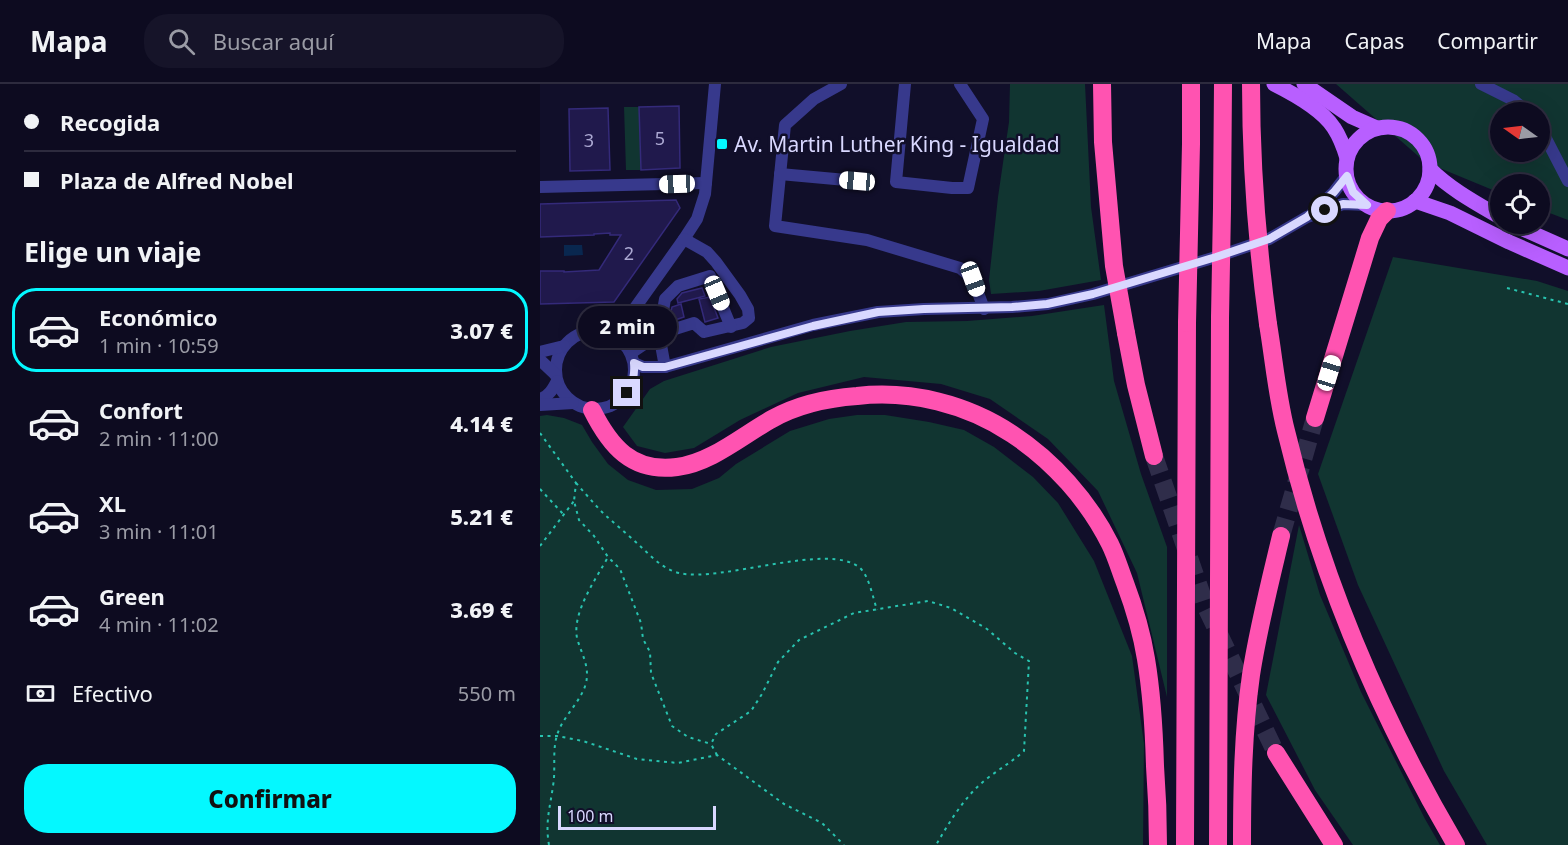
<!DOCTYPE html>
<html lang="es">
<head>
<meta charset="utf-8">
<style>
	body { margin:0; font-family:"Noto Sans",sans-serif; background:#161429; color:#f1f3f6; height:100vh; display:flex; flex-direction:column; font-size:22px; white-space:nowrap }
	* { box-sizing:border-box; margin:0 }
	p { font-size:20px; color:#9a9ba5 }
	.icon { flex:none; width:33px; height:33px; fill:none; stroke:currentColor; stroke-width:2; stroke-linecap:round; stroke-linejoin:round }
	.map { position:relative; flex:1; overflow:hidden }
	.side { display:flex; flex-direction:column; background:#0d0b20; width:540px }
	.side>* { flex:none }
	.guide { display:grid; align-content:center; height:132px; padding:0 24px; background:#0d0b20 }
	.needle { width:39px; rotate:284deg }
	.fabs { position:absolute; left:950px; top:18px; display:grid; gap:12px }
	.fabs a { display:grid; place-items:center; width:60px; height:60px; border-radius:50%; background:#0d0b20; box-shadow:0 6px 24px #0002,0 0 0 2px #2d2b3e; font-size:30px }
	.scale { position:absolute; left:18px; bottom:15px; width:158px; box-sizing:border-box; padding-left:6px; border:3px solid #d9d8ff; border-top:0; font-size:16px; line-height:21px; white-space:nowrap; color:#d9d8ff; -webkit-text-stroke:4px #110f2a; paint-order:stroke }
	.end { position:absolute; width:27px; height:27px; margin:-14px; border:8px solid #d9d8ff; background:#111; box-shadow:0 0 0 3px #111 }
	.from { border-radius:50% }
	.bubble { position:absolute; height:42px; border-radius:21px; background:#0d0b20; box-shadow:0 6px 24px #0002,0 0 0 2px #2d2b3e; font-size:20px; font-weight:800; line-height:42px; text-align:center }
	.car { position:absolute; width:18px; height:36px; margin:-18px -9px; border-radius:8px; box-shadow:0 0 4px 2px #0007; background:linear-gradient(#fff 24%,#345 0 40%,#fff 0 76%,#345 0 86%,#fff 0) }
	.guide b { display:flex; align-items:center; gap:21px; height:57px; font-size:22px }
	.guide b+b { border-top:2px solid #2d2b3e }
	.guide i { width:15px; height:15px; background:#f1f3f6 }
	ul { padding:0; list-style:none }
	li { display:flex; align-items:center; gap:18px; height:84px; margin:0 12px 9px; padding:0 12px; border:3px solid transparent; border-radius:24px }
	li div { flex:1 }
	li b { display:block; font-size:22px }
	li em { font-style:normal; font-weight:800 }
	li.selected { border-color:#04f8ff }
	li>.icon { width:54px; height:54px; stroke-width:1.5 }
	h2 { padding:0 24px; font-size:27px; line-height:72px }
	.pay { display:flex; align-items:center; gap:15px; height:66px; padding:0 24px; font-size:22px }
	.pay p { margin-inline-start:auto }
	.button { display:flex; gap:12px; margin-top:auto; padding:12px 24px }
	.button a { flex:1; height:69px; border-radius:24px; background:#04f8ff; color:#111; font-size:24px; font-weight:800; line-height:69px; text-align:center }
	header { display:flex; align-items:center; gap:36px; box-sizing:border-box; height:84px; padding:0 30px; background:#0d0b20; border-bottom:2px solid #2d2b3e }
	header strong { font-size:28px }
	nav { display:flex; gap:33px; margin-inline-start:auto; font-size:21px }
	.search { width:420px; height:54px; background:#161429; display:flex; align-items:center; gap:15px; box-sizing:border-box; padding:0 21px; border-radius:24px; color:#9a9ba5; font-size:22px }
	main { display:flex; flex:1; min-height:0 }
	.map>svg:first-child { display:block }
	.green { fill:#113531; fill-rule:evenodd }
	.water { fill:#09274f }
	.building { fill:#20194c; stroke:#342a7a; stroke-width:1.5 }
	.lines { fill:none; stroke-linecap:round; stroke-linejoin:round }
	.highway-tunnel { stroke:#2f2d4a; stroke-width:18; stroke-dasharray:18 9; stroke-linecap:butt }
	.path { stroke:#28c3af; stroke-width:2; stroke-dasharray:3 4.5; stroke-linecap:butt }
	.minor { stroke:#37398c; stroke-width:12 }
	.major { stroke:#b85fff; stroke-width:15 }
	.highway { stroke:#ff53b1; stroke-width:18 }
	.highway-bridge { stroke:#ff53b1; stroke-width:18 }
	.route { stroke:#d9d8ff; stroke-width:8 }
	.poi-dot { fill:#04f8ff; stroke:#110f2a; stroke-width:2 }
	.labels { text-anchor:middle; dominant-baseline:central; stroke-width:5; stroke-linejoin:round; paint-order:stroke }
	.number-label { font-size:18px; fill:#aba8d2 }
	.poi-label { font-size:21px; fill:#d9d8ff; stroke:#110f2a; text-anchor:start }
</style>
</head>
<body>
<header>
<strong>Mapa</strong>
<div class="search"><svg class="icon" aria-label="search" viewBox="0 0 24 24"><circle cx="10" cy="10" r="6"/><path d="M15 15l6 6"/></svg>Buscar aquí</div>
<nav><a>Mapa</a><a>Capas</a><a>Compartir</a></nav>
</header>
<main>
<section class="side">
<div class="guide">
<b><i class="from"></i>Recogida</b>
<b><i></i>Plaza de Alfred Nobel</b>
</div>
<h2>Elige un viaje</h2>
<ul>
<li class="selected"><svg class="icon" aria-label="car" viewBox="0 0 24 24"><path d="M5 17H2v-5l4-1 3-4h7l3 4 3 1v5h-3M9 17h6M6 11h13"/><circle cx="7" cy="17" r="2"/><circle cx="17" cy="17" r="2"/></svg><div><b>Económico</b><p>1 min · 10:59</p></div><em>3.07 €</em></li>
<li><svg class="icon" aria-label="car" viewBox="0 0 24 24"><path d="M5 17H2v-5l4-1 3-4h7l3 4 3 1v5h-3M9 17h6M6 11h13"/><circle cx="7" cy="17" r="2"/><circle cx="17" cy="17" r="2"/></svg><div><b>Confort</b><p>2 min · 11:00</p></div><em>4.14 €</em></li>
<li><svg class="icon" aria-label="car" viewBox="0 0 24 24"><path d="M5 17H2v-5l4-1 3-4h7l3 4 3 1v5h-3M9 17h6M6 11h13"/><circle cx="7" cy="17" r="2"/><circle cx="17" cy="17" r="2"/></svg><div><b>XL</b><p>3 min · 11:01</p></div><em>5.21 €</em></li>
<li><svg class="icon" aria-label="car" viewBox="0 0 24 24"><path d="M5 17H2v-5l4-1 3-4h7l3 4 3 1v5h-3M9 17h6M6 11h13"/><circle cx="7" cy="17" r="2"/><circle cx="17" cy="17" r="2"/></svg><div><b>Green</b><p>4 min · 11:02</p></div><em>3.69 €</em></li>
</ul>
<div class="pay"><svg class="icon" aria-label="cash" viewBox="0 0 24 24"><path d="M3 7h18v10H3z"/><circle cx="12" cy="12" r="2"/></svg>Efectivo<p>550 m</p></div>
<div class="button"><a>Confirmar</a></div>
</section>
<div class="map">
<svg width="1028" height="761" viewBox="0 0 1028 761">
	<rect width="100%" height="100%" fill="#110f2a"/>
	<g class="green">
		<polygon points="470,0 545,0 551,123 561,196 499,207 451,210 449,196 458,113 469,38"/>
		<path d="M 796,0 L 1028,0 L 1028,136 L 999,125 L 999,100 L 960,100 L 960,109 L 885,78 ZM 960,28 L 999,28 L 999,68 L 960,68 Z"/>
		<polygon points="84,23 99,23 101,86 86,86"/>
		<polygon points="853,173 997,197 1028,207 1028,761 947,761 904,687 818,501 778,390"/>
		<polygon points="564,221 574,297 601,390 627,463 627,613 597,489 558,407 508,355 450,315 401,300 324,293 258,309 200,336 154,364 125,369 97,362 83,343 110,305 124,297 231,263 310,247 366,238 427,237 492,232"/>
		<polygon points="7,331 24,334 42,341 52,358 68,380 88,396 116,406 152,405 179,394 196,380 250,347 289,335 317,331 345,331 389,338 424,346 454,363 493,393 518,419 554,477 592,572 604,660 603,761 0,761 0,332"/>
		<polygon points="759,441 780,511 821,608 885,735 900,761 813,761 775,706 726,611"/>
	</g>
	<polygon class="water" points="24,161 42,161 43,171 24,172"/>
	<g class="building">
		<polygon points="139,22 140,84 101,86 99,23"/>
		<polygon points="68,24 70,86 30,87 29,25"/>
		<polygon points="136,116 140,124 74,218 0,220 0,187 24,187 24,188 59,186 81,151 70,151 70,149 54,150 54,151 0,153 0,120"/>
		<polygon points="162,204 165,212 138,219 137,215 142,209"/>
		<polygon points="170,213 178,234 165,238 159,215"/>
		<polygon points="141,220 144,233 132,237 130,232 132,223"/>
	</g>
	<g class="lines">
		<g class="highway-tunnel">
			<polyline points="614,372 666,523 736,669"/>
			<polyline points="741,452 775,334"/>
		</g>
		<g class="path">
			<polyline points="967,204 1028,220"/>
			<polyline points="0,349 36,399 34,417 39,436 54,452 68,473 80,485 101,539 103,555 110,568 111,589 132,642 148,653 171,660"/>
			<path d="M 36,399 C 45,409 54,420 64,430 C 75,440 87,450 98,460 C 110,471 122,485 139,489 C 181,499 289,457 320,484 C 329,492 333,514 337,526"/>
			<polyline points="0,405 24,431"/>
			<polyline points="0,462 34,417"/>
			<polyline points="0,652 17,652 43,657 97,675 138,679 177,671 244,720 282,739 304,761"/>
			<path d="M 177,671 L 171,660 L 176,650 L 211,627 L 222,610 L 238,578 L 259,556 L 314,529 L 388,517 L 411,524 L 447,545 L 475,569 L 489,577 L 484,667 C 473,677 461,684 449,693 C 426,710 410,737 396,761"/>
			<path d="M 9,761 C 5,738 10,724 13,702 C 16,685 12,668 17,651 C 23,632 41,618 46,599 C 50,582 41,569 37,554 C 32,528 56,495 68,473"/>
		</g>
		<g class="minor">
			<polyline points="301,0 274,15 245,41 235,142 327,156 420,184 433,195 444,225"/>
			<polyline points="365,0 356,98 412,104 428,104 443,35 420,0"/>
			<polyline points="941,0 973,16 988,28"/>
			<polyline points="999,41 1028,97"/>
			<polyline points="240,90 317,97"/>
			<polyline points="0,103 166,99"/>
			<polyline points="773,128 794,108 807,91"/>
			<circle cx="55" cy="286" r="39"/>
			<polyline points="75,252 144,155 157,135 165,110 175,0"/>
			<polyline points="0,268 24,262"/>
			<polyline points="91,269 119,250 154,239 164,248 203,239 209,234 208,225 200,211 176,178 167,168 144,155"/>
			<polyline points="0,276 16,291"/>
			<polyline points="94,279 103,283 125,283 273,241 338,228 384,225 472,223 508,220 553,210 676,173 729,155 767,133 803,120 827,121"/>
			<polyline points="125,283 119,250 125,215 138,202 170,192 191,243"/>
			<path d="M 0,315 C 9,312 13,305 17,297"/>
			<polyline points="0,321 33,319"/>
		</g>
		<g class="major">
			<path d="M 734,0 C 754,10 782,25 794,44 C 800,53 804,64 807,74"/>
			<polyline points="764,0 812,33 837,44"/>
			<circle cx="848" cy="85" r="42"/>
			<path d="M 890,85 C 910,105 936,119 960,133"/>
			<polyline points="875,117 910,129 969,158 1028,184"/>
			<polyline points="972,140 1028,165"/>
		</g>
		<g class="highway">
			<path d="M 728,240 C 734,276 737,312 746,347 C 781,493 840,632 916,761"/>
			<polyline points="586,249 596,301 614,372"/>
			<path d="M 52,326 C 70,362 92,389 137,383 C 171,379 203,351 232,335 C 257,321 289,314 317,312 C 371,306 427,320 472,350 C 513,377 548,416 570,460 C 576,472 580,486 585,499 C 594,523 602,550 606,575 C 612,611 614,646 615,682 C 617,708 618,735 618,761"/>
			<polyline points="775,334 830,154 839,135 847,127"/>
			<polyline points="736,669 794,761"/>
			<polyline points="645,761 647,239"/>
			<polyline points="678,761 680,234"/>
			<path d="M 702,761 C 702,704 703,648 711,591 C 718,545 730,498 741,452"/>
		</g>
		<g class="highway-bridge">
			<polyline points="562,0 563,58 574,182 586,249"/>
			<path d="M 711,0 C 711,81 717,160 728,240"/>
			<polyline points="680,234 682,124 683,0"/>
			<polyline points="647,239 651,60 651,0"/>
		</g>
	</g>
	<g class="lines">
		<path class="route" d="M 87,309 C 93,299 95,291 94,279 L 103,283 L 125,283 L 273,242 L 338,228 L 384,225 L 472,223 L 507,220 L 553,210 L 676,173 L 729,155 L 767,133 L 794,108 L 807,92 L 813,108 L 827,121 L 803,120 L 785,126"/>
	</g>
	<rect class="poi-dot" x="176" y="54" width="12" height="12" rx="3"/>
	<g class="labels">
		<g class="number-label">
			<text x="120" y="54">5</text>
			<text x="49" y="56">3</text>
			<text x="89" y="169">2</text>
		</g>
		<g class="poi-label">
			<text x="194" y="60">Av. Martin Luther King - Igualdad</text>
		</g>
	</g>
</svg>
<div class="fabs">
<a><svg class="needle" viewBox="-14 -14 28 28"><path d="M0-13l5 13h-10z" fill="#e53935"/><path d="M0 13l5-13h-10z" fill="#9a9ba5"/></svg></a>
<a><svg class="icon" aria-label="locate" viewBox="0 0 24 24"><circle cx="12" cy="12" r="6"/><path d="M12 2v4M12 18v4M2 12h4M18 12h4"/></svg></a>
</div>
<div class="scale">100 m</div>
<i class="end from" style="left:785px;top:126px"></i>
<i class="end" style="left:87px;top:309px"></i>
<div class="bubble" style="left:38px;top:222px;width:99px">2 min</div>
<i class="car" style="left:317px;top:97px;rotate:275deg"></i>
<i class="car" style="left:137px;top:100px;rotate:268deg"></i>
<i class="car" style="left:433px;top:195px;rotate:160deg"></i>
<i class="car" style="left:177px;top:209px;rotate:157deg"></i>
<i class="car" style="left:789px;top:289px;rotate:17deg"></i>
</div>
</main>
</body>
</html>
